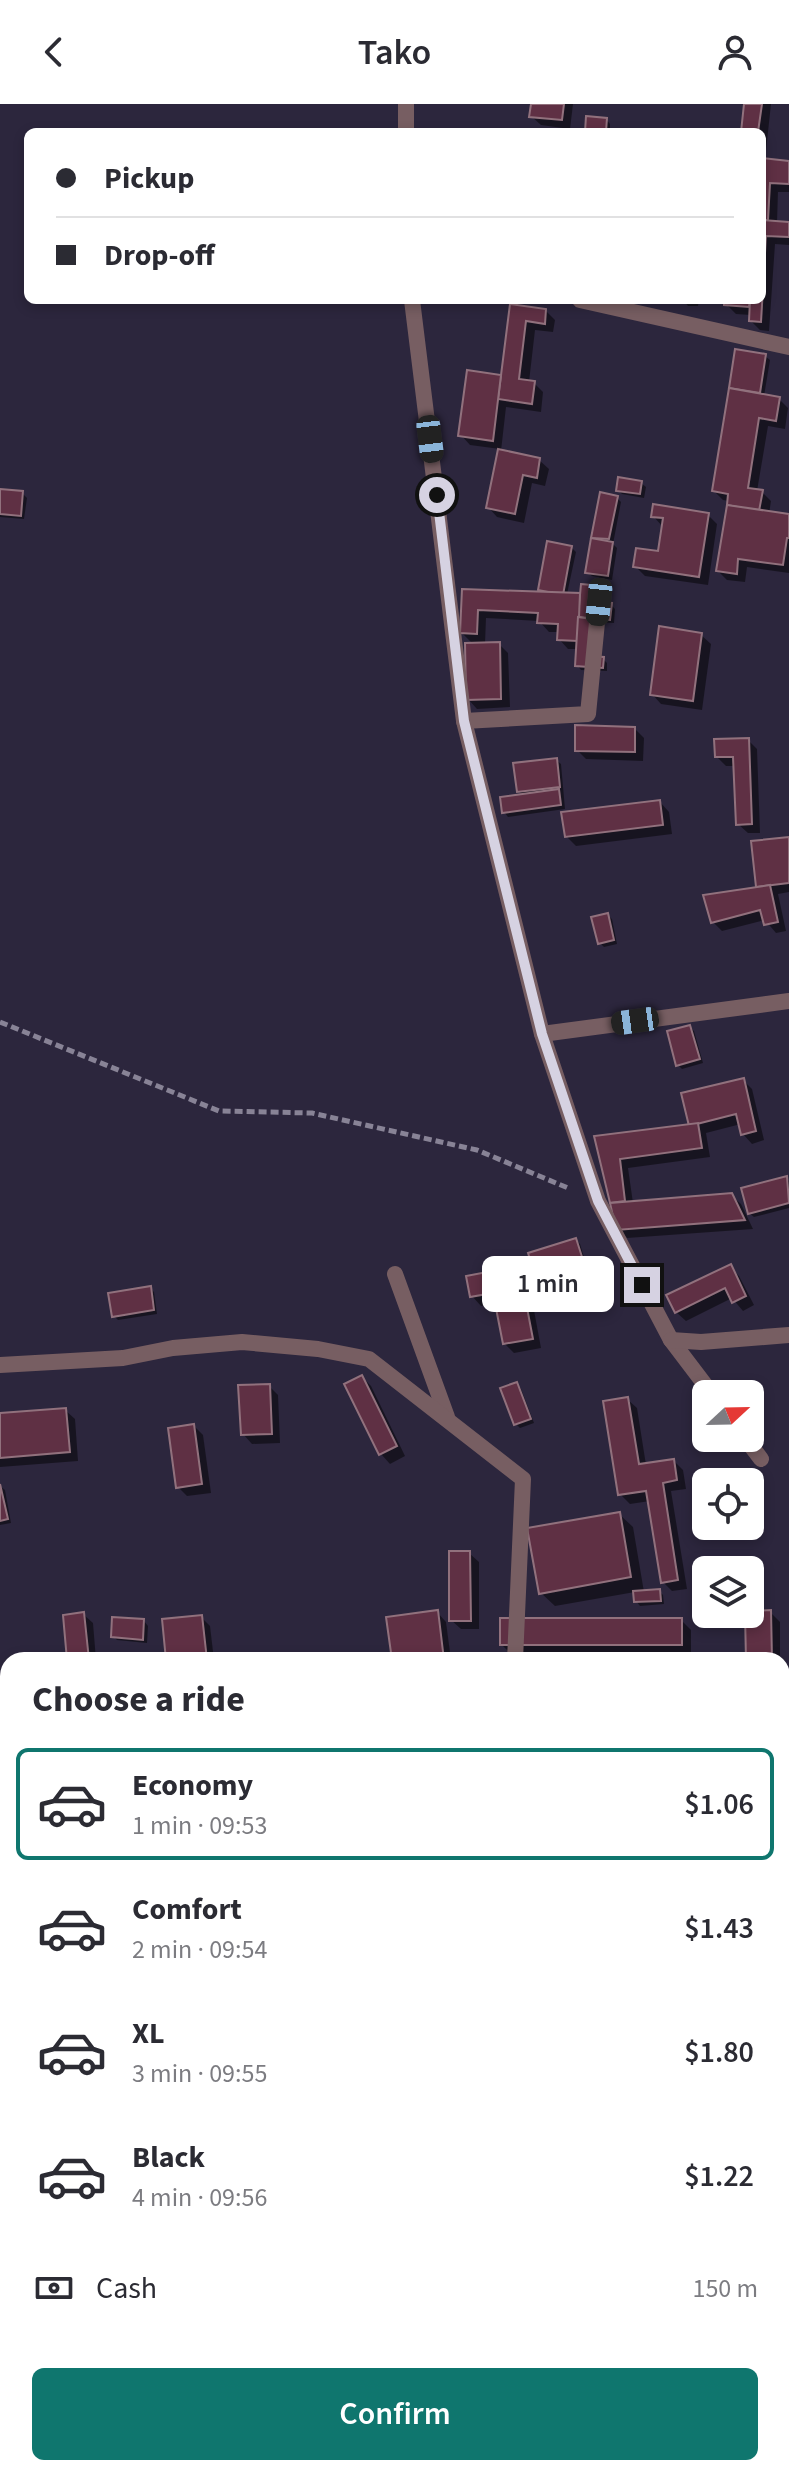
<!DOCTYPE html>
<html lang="en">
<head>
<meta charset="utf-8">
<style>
	body { margin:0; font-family:"Source Sans 3",sans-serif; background:#f2f2f3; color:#2b2b33; height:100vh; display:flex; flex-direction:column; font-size:30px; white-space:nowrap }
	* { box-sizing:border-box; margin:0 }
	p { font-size:26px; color:#7c7c81 }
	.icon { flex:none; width:44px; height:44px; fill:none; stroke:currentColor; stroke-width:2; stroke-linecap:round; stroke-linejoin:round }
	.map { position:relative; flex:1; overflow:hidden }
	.sheet { position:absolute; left:0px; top:1548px; width:790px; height:824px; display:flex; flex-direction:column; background:#fff; border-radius:24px 24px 0 0; box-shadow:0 4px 12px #0003 }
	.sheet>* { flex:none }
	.top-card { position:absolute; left:24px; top:24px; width:742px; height:176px; border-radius:12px; box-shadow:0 4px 12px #0003; display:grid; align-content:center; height:176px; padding:0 32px; background:#fff }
	.needle { width:52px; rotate:68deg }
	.controls { position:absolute; left:692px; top:1276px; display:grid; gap:16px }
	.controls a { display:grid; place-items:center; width:72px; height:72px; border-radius:12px; background:#fff; box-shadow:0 4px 12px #0003; font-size:40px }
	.end { position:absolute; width:36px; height:36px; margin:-18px; border:10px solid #d6d2e2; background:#111; box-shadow:0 0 0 4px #111 }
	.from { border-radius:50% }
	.bubble { position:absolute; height:56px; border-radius:12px; background:#fff; box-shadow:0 4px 12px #0003; font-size:26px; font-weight:600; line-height:56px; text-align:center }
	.car { position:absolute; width:24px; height:48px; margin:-24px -12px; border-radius:10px; box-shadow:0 0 6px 2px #0007; background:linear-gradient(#222 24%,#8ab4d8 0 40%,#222 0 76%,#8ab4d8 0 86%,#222 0) }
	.top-card b { display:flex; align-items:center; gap:28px; height:76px; font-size:30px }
	.top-card b+b { border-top:2px solid #e1e1e2 }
	.top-card i { width:20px; height:20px; background:#2b2b33 }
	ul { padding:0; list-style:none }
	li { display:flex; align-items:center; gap:24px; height:112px; margin:0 16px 12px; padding:0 16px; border:4px solid transparent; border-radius:12px }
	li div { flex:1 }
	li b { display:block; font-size:30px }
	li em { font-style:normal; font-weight:600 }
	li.selected { border-color:#0f766e }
	li>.icon { width:72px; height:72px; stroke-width:1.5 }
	h2 { padding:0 32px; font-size:36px; line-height:96px }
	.pay { display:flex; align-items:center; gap:20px; height:88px; padding:0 32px; font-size:30px }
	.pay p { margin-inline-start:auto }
	.primary-button { display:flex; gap:16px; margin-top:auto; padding:16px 32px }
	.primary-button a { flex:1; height:92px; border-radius:12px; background:#0f766e; color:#fff; font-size:32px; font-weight:600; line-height:92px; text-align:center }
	header { display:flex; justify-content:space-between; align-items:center; height:104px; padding:0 32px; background:#fff; font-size:36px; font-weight:600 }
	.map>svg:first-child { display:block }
	.shadow { fill:#0007 }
	.building { fill:#5f3044; stroke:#91717d; stroke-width:2 }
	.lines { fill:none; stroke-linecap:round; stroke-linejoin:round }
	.path { stroke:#888396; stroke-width:5; stroke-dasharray:8 4; stroke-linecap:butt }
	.street { stroke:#775e62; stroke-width:16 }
	.route { stroke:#d6d2e2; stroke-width:10 }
</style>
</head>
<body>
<header><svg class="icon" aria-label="back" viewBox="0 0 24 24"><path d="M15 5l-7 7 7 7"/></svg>Tako<svg class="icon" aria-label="person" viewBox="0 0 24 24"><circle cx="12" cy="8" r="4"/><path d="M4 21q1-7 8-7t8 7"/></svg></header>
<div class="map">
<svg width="789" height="2372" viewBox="0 0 789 2372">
	<rect width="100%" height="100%" fill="#2c263d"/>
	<g class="shadow">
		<polygon points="533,0 573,0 570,25 541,21 531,12"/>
		<polygon points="746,0 771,0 765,56 789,59 789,88 778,88 777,119 789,120 789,141 775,140 769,227 760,226 751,217 751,211 736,210 726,200 726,196 762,196 762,28 743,28"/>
		<polygon points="606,15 610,20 610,28 587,28"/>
		<polygon points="683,196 699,196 698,202 688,202"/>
		<polygon points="512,202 546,207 555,216 553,228 535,226 529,278 534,279 543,288 541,308 506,303 501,347 539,356 549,365 545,382 532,379 524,419 497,413 488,403 500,345 470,341 461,331 469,268 503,273"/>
		<polygon points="737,247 765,252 770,256 764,292 779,295 788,304 785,325 768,322 757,387 762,388 771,397 769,410 789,412 789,469 747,463 745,478 727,476 718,467 729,397 723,396 714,387"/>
		<polygon points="641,379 646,383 644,394 622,390 618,386"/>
		<polygon points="0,387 22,389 27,394 24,415 0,413"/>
		<polygon points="602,391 617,394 621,398 613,440 617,444 612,476 592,472 587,468"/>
		<polygon points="708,411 717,420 708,481 645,472 635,462 659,449 663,423 653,412"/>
		<polygon points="571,443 576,448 567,490 579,491 582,494 601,484 605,488 604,500 611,501 615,505 614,519 595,518 592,554 603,555 607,559 607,567 581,566 577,561 578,545 568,545 559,535 559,528 549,528 539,517 486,514 485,540 499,540 508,549 510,603 477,605 468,595 474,541 462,529 464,487 545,490 540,485"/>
		<polygon points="701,531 711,540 702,606 661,600 652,590"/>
		<polygon points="635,625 644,634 643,657 586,655 577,646"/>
		<polygon points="748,636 757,645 760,729 748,729 738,720 736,662 726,662 717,653"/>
		<polygon points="556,656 561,660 565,705 508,713 504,708 523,692 519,687"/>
		<polygon points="660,698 669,708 672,730 576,742 566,732"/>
		<polygon points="789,735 789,788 778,790 786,827 776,829 765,816 722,827 713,818 758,784 753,739"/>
		<polygon points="607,811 612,815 617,840 604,843 600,839"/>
		<polygon points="690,923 694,927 703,959 682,965 678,961"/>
		<polygon points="743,976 752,985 764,1036 752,1040 743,1030 741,1020 706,1029 710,1053 628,1064 633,1099 731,1091 741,1100 753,1125 627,1134 618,1124 596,1034 692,1022"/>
		<polygon points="786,1074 789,1077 789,1104 754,1113 749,1109"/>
		<polygon points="576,1136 580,1140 586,1160 541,1174 537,1170"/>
		<polygon points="730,1163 739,1172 754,1201 743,1207 732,1194 686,1217 676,1208"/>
		<polygon points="519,1165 528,1174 541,1244 514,1249 504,1239 497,1199 481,1202 472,1192"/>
		<polygon points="150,1184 154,1188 157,1210 118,1216 114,1212"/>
		<polygon points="362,1273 371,1282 405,1352 390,1360 381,1350 347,1281"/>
		<polygon points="517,1280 521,1285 534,1319 520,1324 516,1320"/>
		<polygon points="269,1282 278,1291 280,1339 252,1340 243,1330"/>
		<polygon points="627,1295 637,1304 646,1361 674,1357 683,1366 686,1385 671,1387 687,1485 672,1487 663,1478 650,1397 630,1400 620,1390"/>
		<polygon points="65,1306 75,1315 78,1357 0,1363 0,1311"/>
		<polygon points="194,1322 203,1331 211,1389 187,1392 178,1383"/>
		<polygon points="0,1382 5,1386 11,1419 0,1421"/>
		<polygon points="619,1410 633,1423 644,1488 659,1487 663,1491 664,1500 640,1502 636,1497 635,1488 555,1502 541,1489"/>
		<polygon points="469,1449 479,1458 479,1525 461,1525 451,1516"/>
		<polygon points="437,1508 446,1518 451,1556 394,1556"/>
		<polygon points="770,1508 780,1518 780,1556 748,1556 747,1510"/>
		<polygon points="83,1510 93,1519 96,1556 69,1556"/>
		<polygon points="201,1513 210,1522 214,1556 168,1556"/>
		<polygon points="681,1516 691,1526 691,1550 511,1550 502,1541"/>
		<polygon points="144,1517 148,1522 147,1539 117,1536 113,1532"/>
		<polygon points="0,1972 8,1975 8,2009 0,2034"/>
		<polygon points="783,2062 789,2068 789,2087 782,2087"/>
		<polygon points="782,2200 788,2221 782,2222"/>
		<polygon points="789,2269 789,2305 782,2306 782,2270"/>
		<polygon points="789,2341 789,2372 679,2372 677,2364 782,2364 782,2342"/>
		<polygon points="20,2364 42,2364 40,2372 19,2372"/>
		<polygon points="594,2364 624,2364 628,2372 567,2372"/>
	</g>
	<g class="building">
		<polygon points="531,0 564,0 562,16 529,13"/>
		<polygon points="744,0 762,0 758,28 741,28"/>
		<polygon points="586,12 607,14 606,28 585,28"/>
		<polygon points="762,54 789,57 789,80 770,79 768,116 762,116"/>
		<polygon points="762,116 789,118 789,133 766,132 761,218 749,217 750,196 762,196"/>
		<polygon points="724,196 750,196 749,203 724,201"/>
		<polygon points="510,200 546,205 545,220 526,217 519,275 535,277 532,300 498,295"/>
		<polygon points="735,245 766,250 760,289 729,284"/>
		<polygon points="467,266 501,271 493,337 458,332"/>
		<polygon points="729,284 780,293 776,317 759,314 748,384 763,386 759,407 727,401 728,390 712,387"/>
		<polygon points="498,345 540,354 537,374 523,371 515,410 486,404"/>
		<polygon points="618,373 642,377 640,390 616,387"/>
		<polygon points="0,385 23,387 21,412 0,410"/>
		<polygon points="600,388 618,392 609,435 591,434"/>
		<polygon points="653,400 709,409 699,473 633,463 636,444 658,447 663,414 651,413"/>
		<polygon points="727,401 789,410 789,434 787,434 783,461 738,455 737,470 716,467"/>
		<polygon points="591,434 613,438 608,472 585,469"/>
		<polygon points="547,437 572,442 563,491 538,486"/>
		<polygon points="581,480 602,482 600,498 612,499 610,516 578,513"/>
		<polygon points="462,485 580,489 578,537 557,536 558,520 537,519 538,509 478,506 477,530 460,529"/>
		<polygon points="578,513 592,515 589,552 604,553 603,564 575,562"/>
		<polygon points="659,522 702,529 693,597 650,591"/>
		<polygon points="500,538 501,595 466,596 465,539"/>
		<polygon points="575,621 635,623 635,648 575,647"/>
		<polygon points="749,634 752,720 736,721 733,653 715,653 714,635"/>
		<polygon points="557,654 560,683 517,688 513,659"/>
		<polygon points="559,685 561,701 502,709 500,693"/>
		<polygon points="660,696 663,721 565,733 561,708"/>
		<polygon points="789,733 789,779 756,783 751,737"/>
		<polygon points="770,781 778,818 764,821 760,806 711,819 703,791"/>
		<polygon points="608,809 614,836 598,840 591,813"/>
		<polygon points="690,921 700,955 676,962 667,927"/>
		<polygon points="744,974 756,1027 741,1031 736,1010 689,1022 681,989"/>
		<polygon points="698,1019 702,1044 620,1055 625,1097 610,1099 594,1032"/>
		<polygon points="787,1072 789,1099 748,1110 741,1084"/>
		<polygon points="732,1089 745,1116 616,1126 610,1099"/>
		<polygon points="576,1134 583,1156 535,1171 528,1149"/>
		<polygon points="731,1160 746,1192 732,1199 725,1184 675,1209 666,1191"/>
		<polygon points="519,1162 533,1235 503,1240 493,1189 470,1193 466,1172"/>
		<polygon points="151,1182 154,1206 112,1213 108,1189"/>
		<polygon points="362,1271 397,1342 379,1351 344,1280"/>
		<polygon points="517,1278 531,1315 514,1321 500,1284"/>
		<polygon points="270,1280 272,1330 241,1331 238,1281"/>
		<polygon points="628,1293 639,1360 674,1355 677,1376 663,1379 678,1476 661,1479 646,1387 618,1391 603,1297"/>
		<polygon points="66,1304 70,1348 0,1354 0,1309"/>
		<polygon points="194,1320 202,1380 176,1384 168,1324"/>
		<polygon points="0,1380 8,1415 0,1417"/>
		<polygon points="620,1408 631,1473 539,1490 527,1424"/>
		<polygon points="449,1447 470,1447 471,1517 449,1517"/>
		<polygon points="660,1485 661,1497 634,1498 633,1487"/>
		<polygon points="438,1506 444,1556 392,1556 386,1513"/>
		<polygon points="771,1506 772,1556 746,1556 745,1510 750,1510 750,1507"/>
		<polygon points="84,1508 89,1556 67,1556 63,1511"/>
		<polygon points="202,1511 207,1556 166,1556 162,1515"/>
		<polygon points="112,1513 144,1515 143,1536 111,1533"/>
		<rect x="500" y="1514" width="182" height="27"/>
		<rect x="782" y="1842" width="7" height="153"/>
		<polygon points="0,1970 8,1973 0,1998"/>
		<polygon points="789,2143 789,2189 782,2171 782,2146"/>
		<polygon points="789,2266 789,2290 782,2291 782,2268"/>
		<polygon points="789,2339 789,2365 756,2372 677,2372 675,2364 782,2364 782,2340"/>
		<polygon points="17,2364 37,2364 35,2372 16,2371"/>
		<rect x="296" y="2364" width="55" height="8"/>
		<polygon points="587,2364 620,2364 623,2372 559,2372"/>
	</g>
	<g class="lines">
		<polyline class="path" points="0,918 219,1007 312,1009 477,1046 568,1084"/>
		<g class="street">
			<polyline points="406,0 406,28"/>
			<polyline points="412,196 464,617 542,930 598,1097 671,1236 712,1290"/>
			<polyline points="580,196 789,243"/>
			<polyline points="464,617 588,610 599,498"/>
			<polyline points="542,930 789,897"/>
			<polyline points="395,1170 447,1313"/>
			<polyline points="671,1236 701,1238 789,1231"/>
			<polyline points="0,1261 123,1254 173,1244 242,1238 318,1245 369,1255 523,1375 515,1556"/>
			<polyline points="745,1334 761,1355"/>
			<polyline points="0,1743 8,1749"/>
			<polyline points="0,2314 8,2310"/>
			<polyline points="372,2364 376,2372"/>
			<polyline points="667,2364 670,2372"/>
		</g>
	</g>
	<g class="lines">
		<polyline class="route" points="437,391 464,617 542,930 598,1097 642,1181"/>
	</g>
</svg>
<div class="controls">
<a><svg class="needle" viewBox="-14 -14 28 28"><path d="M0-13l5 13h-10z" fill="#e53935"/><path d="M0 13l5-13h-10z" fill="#7c7c81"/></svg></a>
<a><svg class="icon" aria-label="locate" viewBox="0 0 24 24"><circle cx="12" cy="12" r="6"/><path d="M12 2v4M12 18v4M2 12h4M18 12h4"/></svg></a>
<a><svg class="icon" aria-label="layers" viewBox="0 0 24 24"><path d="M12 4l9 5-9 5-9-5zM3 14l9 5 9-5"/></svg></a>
</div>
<i class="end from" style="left:437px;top:391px"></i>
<i class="end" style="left:642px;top:1181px"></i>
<div class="bubble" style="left:482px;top:1152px;width:132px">1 min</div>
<i class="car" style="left:430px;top:335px;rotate:173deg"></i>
<i class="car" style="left:599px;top:498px;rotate:186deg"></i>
<i class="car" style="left:635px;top:917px;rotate:262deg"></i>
<div class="top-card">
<b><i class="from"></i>Pickup</b>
<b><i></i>Drop-off</b>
</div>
<section class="sheet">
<h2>Choose a ride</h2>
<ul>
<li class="selected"><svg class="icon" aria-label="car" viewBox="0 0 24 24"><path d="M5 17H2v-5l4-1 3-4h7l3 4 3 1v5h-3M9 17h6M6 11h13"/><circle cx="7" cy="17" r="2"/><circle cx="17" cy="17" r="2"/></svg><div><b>Economy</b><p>1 min · 09:53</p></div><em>$1.06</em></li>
<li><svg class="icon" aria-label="car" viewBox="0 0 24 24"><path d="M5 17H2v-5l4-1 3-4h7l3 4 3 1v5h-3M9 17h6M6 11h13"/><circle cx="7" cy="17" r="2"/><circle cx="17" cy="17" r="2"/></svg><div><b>Comfort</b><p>2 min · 09:54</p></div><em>$1.43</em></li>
<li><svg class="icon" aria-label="car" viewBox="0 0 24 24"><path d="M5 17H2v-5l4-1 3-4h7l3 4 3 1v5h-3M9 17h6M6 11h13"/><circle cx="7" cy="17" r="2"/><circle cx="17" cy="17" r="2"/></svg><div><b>XL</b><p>3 min · 09:55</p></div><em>$1.80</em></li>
<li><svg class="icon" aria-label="car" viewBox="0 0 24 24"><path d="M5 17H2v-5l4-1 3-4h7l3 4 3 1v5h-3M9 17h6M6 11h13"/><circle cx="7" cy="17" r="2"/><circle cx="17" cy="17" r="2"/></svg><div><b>Black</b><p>4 min · 09:56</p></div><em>$1.22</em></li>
</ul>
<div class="pay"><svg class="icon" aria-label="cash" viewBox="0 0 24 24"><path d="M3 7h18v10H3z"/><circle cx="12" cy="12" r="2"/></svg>Cash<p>150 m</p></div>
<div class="primary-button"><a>Confirm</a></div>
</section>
</div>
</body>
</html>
